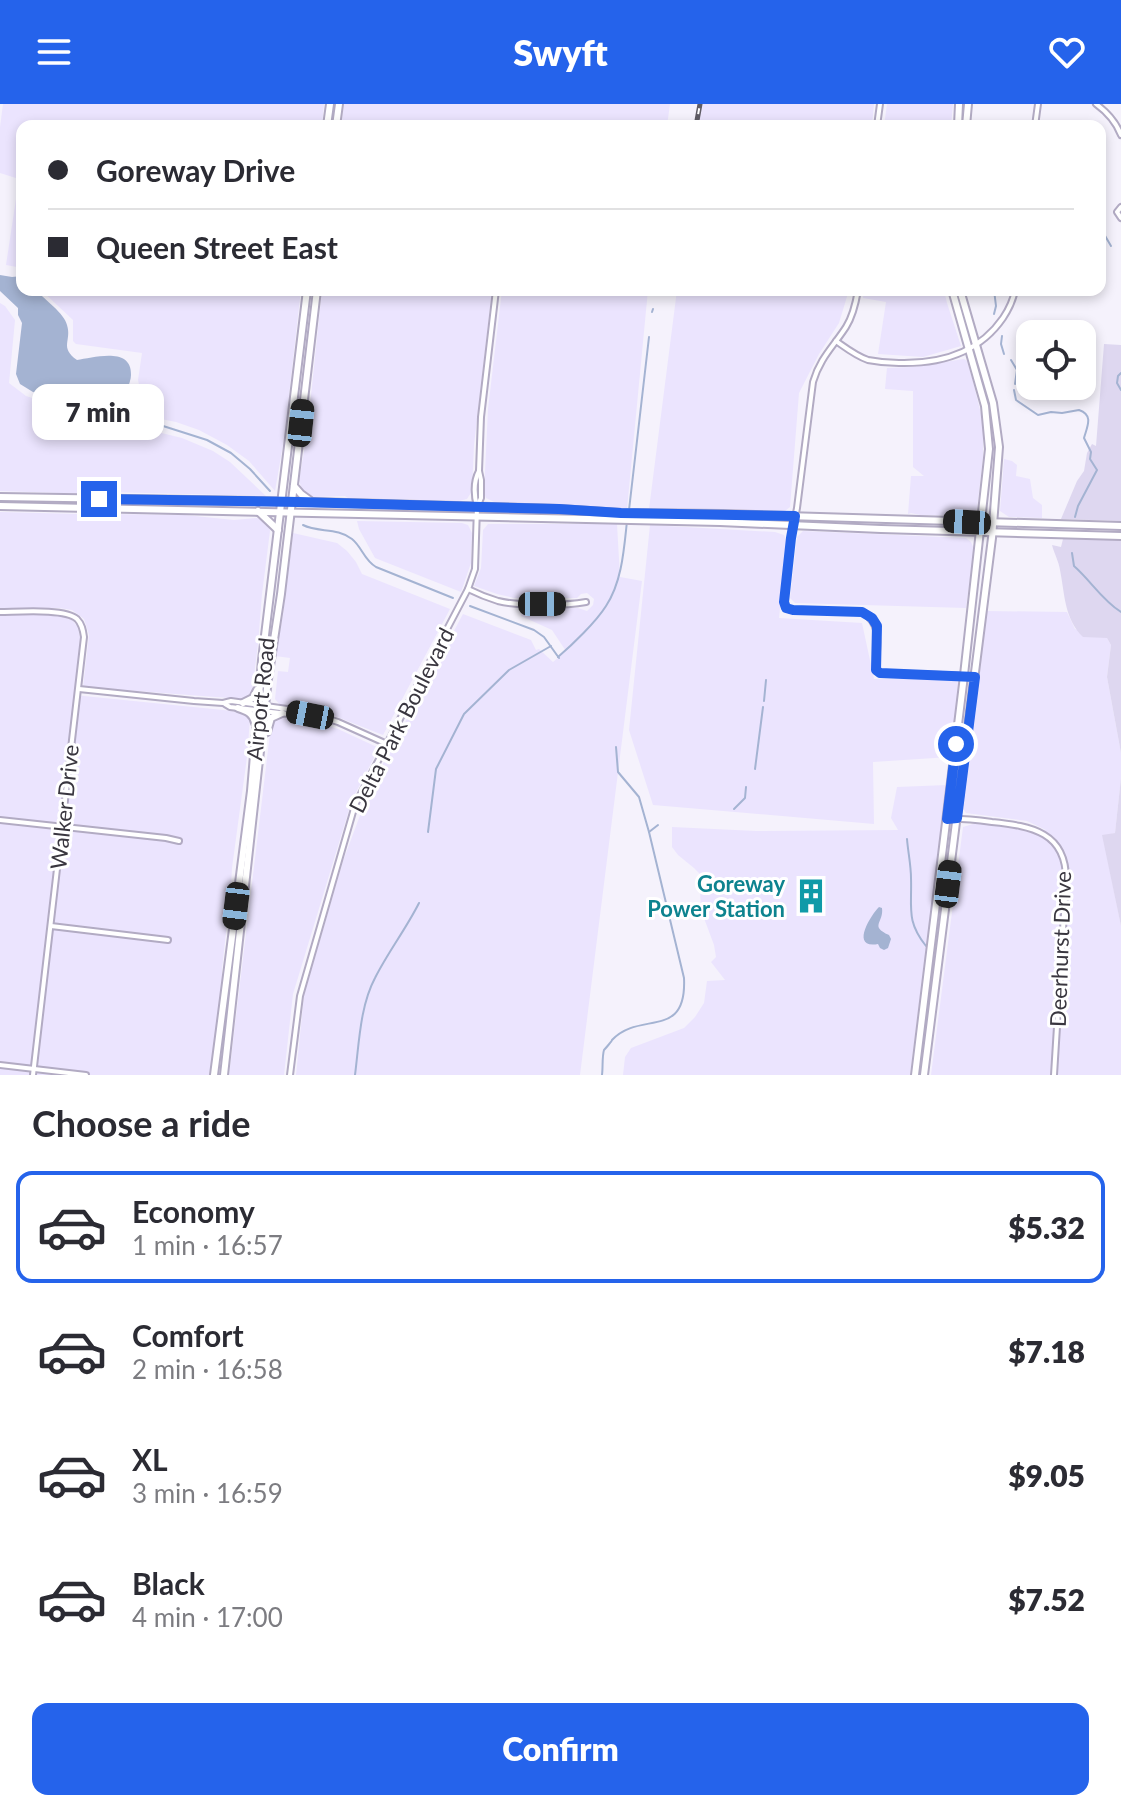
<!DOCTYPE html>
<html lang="en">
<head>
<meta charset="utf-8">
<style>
	body { margin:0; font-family:Lato,sans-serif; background:#f7f7f7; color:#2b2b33; height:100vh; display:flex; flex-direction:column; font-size:30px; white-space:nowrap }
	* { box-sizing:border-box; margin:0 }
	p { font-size:26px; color:#7c7c81 }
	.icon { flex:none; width:44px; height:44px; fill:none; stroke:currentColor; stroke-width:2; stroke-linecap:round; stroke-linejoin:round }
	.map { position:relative; height:971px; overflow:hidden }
	.sheet { display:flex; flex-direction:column; background:#fff; flex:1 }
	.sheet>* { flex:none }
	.top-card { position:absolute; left:16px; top:16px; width:1090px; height:176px; border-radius:16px; box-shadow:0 4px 12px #0003; display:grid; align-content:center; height:176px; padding:0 32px; background:#fff }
	.fabs { position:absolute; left:1016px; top:216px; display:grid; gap:16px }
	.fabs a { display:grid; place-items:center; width:80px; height:80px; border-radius:16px; background:#fff; box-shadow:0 4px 12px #0003; font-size:40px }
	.end { position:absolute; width:36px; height:36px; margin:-18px; border:10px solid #2563eb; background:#fff; box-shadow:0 0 0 4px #fff }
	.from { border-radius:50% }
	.bubble { position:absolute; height:56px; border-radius:16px; background:#fff; box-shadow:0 4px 12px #0003; font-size:26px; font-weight:800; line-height:56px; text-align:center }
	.car { position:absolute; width:24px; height:48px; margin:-24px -12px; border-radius:10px; box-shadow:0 0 6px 2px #0007; background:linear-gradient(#222 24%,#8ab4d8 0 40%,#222 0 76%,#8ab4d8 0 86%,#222 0) }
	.top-card b { display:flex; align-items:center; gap:28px; height:76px; font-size:30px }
	.top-card b+b { border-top:2px solid #e1e1e2 }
	.top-card i { width:20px; height:20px; background:#2b2b33 }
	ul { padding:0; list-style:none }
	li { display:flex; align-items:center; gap:24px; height:112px; margin:0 16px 12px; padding:0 16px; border:4px solid transparent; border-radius:16px }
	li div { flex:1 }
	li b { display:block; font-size:30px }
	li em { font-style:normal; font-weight:800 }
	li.selected { border-color:#2563eb }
	li>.icon { width:72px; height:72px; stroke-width:1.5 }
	h2 { padding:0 32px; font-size:36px; line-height:96px }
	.primary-button { display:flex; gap:16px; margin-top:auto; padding:16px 32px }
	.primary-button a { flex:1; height:92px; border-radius:16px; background:#2563eb; color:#fff; font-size:32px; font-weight:800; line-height:92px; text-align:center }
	header { display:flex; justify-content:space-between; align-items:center; height:104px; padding:0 32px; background:#2563eb; color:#fff; font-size:36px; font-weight:800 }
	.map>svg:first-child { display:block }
	.built { fill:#ebe4fe }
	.green { fill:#ded7f0 }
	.water { fill:#a4b3d2 }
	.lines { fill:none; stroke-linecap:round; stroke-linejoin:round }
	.stream { stroke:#a4b3d2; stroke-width:2 }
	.minor-casing { stroke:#b2abc3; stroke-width:8 }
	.major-casing { stroke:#b2abc3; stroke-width:10 }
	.minor { stroke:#fff; stroke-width:4 }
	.major { stroke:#fff; stroke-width:6 }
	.rail-casing { stroke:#5f5c65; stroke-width:5 }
	.rail { stroke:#fff; stroke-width:2; stroke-dasharray:6; stroke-linecap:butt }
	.route { stroke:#2563eb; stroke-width:10 }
	.labels { text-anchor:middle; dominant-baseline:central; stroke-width:6; stroke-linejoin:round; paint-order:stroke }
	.street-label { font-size:22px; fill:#39363f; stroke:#fff }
	.culture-label { font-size:22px; font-weight:bold; fill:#0d838f; stroke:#fff; text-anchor:end }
</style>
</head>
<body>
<header><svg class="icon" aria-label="menu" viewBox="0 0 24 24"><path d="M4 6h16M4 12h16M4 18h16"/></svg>Swyft<svg class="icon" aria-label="heart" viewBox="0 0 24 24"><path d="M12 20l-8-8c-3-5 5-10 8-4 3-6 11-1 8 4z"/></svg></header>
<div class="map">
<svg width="1121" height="971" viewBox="0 0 1121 971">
	<rect width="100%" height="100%" fill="#f5f2fc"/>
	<g class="built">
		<polygon points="3,0 324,0 322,22 22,22 22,164 6,161 19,75 0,69 0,23"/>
		<polygon points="344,0 670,0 667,22 341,22"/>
		<polygon points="701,0 874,0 872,22 698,22"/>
		<polygon points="887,0 953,0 951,22 884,22"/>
		<polygon points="41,186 301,186 284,335 275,387 249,357 227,341 199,326 176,318 146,312 138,276 142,249 76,240 73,237 73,216"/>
		<polygon points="322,186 492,186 474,341 472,387 467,395 459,397 348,394 345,392 315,393 308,391 302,386 299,376 307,330"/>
		<polygon points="502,186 648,186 627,405 494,398 486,394 484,389 488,305"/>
		<polygon points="677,186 849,186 839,219 819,250 799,289 790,403 785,407 649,405"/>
		<polygon points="864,186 944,186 947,199 961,242 923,253 878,250 886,198 863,194"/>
		<polygon points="0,199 5,202 15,216 9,279 26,292 55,301 55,304 69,308 69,312 141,324 182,334 213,347 230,358 266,392 106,388 87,390 0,387"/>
		<polygon points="964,255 967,257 973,277 983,318 983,354 977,405 972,410 966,412 920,411 911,409 908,410 911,372 924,372 913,363 913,287 885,285 887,264 912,263"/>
		<polygon points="1004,355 1012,357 1017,361 1016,372 1030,375 1033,394 1042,401 1042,414 1009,413 1000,407"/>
		<polygon points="0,408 78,410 85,413 102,410 185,411 234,416 257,414 263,416 269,421 270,427 262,490 258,540 252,588 249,594 242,595 83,583 89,531 84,515 72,506 59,504 47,504 46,511 62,512 72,516 78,523 80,533 80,542 74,591 243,608 248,610 250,615 247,653 232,764 231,783 222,865 222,882 220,907 209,971 0,971"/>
		<polygon points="357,417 462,419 468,421 472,429 471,459 461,488 375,454 359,425"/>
		<polygon points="488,420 617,420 620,473 642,477 580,971 296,971 304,891 343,757 371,682 463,510 531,536 536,546 539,545 553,558 566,547 552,526 521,512 524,504 578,504 587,507 593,501 594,495 587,489 581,490 577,494 514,494 497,490 474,482 481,464 483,426"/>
		<polygon points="650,421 775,428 784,431 787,437 779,514 862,519 874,575 951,574 957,576 959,579 950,653 873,658 874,720 653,701 629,626"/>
		<polygon points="803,427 966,434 971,438 974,445 966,504 795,499 790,494 797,433"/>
		<polygon points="293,429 337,439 347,447 356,458 362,470 450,505 383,631 322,607 281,602 275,595 278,567 288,568 290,554 275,552 283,511"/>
		<polygon points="987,507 1067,508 1075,525 1107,534 1111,541 1107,573 1121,649 1121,674 1115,729 1103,732 1121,822 1121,971 931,971 963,723 976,719 1046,726 1027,717 966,709 963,705"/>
		<polygon points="280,613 321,620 338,625 379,644 352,696 293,890 284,971 229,971 271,621 275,615"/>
		<polygon points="947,681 910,971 623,971 625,953 631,944 684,924 695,913 704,899 707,877 725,876 711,858 716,853 714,841 701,806 699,769 694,764 678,751 672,743 672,723 756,727 898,726 891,714 897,683"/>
	</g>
	<g class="green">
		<polygon points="1104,240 1121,241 1121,417 1061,415 1077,377 1084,367 1087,349 1092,340 1096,342"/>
		<path d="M 1063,435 L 1121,436 L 1121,649 L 1107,573 L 1111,541 L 1107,534 L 1083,533 C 1064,514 1065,491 1060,466 C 1059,458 1054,449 1052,441 L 1061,443 Z"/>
		<polygon points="1121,674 1121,822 1102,731 1115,729"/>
	</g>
	<g class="water">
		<path d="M 0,171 L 12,173 L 22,172 L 22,186 L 36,186 C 44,195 65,210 67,221 C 72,237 59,243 77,256 C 93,254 132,242 131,271 C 131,275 129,280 128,284 C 127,290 127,297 125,302 L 104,304 L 33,288 L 20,280 L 16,270 L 22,219 L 18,211 L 18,204 L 0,187 Z"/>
		<path d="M 879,803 L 882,804 C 884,819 869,822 889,831 L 891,835 L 888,844 L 884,846 L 880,844 L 878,840 C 850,845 870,812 879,803 Z"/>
	</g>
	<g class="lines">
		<g class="stream">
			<polyline points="1100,128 1104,130 1111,142"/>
			<polyline points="652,208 653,205"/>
			<polyline points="994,210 996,202 994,186"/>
			<polyline points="1002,232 1001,240 1004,250"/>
			<polyline points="1011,256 1017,266 1015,280"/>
			<polyline points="1121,269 1118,272 1117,279 1121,286"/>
			<path d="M 1014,286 L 1016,296 L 1038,311 L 1051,308 L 1062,309 L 1079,306 C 1094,311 1087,323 1084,334 L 1091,348 L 1090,355 L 1097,366 L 1078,402 L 1075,413"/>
			<polyline points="124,299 138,314 207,336 231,349 250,365 270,387"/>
			<polyline points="629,406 649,233"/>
			<path d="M 303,421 C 318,429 337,423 352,435 C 362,443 364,456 376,463 L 453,494"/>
			<path d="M 1072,449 L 1074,462 C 1091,477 1102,496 1121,508"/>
			<polyline points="470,502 534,526 544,533 559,554"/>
			<path d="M 558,553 C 572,541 596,518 606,502 C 622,478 624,445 627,417"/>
			<polyline points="764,597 766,576"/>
			<polyline points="755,665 763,603"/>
			<polyline points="734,705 745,694 746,683"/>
			<polyline points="428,728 436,665 464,610 509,566 551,542"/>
			<polyline points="649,728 658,721"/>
			<path d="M 907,735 C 908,748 911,761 911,774 C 912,804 906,817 926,842"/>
			<path d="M 355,971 C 359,940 360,902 375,874 C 388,848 406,825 419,799"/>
			<path d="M 602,971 C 603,964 602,952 604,946 C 605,945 612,937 612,936 C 640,906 687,937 684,874 L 649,728 L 639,693 L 618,668 L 616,643"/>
		</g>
		<g class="minor-casing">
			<g id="minor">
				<path d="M 1096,0 C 1107,8 1116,18 1121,31"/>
				<polyline points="877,22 880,0"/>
				<polyline points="1035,22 1038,0"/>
				<polyline points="1121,103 1117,108 1121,114"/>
				<path d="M 858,186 C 856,198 853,212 846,223 C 833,243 820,254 813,278 L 797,404 L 791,434 L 784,500 L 790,506 L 862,508 C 884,521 876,543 876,566 L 880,569 L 974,572"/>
				<path d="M 836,237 C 846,244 856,252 868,256 C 878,258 889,259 899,259 C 940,260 979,249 1003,214 C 1009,205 1013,197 1015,186"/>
				<polyline points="478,401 481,394 481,376 479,367 481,313 496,186"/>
				<path d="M 468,485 C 478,490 488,494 498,497 C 518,502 565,502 586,498"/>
				<path d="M 0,508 C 17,508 65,504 77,515 C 82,520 83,526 84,533 L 33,971"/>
				<polyline points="79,585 194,597 223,599 231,597 287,605 322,613 338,618 387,640"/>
				<polyline points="225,600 230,603 288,610 291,608"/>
				<path d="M 947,715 C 962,714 977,716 992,718 C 1031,722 1067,728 1066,777 L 1054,971"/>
				<polyline points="0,716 166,734 179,737"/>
				<polyline points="51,822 168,836"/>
				<polyline points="0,961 86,971"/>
				<path d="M 290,971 L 300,892 L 355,701 L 468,485 L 475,465 L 477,403 C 474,391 473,378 479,367"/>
			</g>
		</g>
		<g class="major-casing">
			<g id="major">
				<polyline points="327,22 330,0"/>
				<polyline points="336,22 339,0"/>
				<polyline points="958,22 959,0"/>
				<polyline points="966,22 968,0"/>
				<polyline points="294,382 301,390 312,398"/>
				<polyline points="0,393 312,398 559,405 621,409 723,410 1121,422"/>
				<polyline points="0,402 720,418 881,425 1121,432"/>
				<polyline points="258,407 278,426"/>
				<polyline points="243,599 253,594 257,586"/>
				<path d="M 238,604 C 247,607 253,609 255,619"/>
				<polyline points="262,631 267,628 271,614 282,609"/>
				<polyline points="214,971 251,687 262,556 307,186"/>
				<polyline points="224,971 268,575 281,490 317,186"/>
				<polyline points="915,971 963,580 989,345 985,302 952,186"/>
				<polyline points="924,971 992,434 999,343 993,299 960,186"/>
			</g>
		</g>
		<use href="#minor" class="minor"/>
		<use href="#major" class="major"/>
		<g class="rail-casing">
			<polyline id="rail" points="696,22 700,0"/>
		</g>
		<use href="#rail" class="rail"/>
	</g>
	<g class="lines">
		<polyline class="route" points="99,395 299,398 559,405 621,409 795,412 791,434 784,498 786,504 793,506 862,508 872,514 877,522 876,566 880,569 975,573 957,714 947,715 956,640"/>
	</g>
	<defs>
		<g id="building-bare" transform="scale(2.76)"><path d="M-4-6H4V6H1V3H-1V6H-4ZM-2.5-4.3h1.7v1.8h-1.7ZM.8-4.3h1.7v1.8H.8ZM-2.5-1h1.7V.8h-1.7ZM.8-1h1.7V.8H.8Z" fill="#0f9aa8" stroke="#fff" stroke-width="2.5" paint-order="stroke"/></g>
	</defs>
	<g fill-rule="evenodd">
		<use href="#building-bare" x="811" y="792"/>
	</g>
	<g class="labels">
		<g class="street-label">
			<text transform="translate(260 595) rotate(-84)">Airport Road</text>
			<text transform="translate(401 616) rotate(-63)">Delta Park Boulevard</text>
			<text transform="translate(64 703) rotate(-84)">Walker Drive</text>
			<text transform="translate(1060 845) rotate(-88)">Deerhurst Drive</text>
		</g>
		<g class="culture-label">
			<text x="785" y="779">Goreway<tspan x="785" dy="25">Power Station</tspan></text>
		</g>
	</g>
</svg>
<div class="fabs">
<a><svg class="icon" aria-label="locate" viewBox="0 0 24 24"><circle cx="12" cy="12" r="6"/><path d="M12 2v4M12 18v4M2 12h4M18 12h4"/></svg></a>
</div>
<i class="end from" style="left:956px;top:640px"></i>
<i class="end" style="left:99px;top:395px"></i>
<div class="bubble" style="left:32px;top:280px;width:132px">7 min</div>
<i class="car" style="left:301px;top:319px;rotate:6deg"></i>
<i class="car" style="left:967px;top:418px;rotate:273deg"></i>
<i class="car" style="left:542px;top:500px;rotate:90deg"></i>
<i class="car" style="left:310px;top:611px;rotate:281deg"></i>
<i class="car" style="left:948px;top:780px;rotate:7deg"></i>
<i class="car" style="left:236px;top:802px;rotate:187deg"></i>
<div class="top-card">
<b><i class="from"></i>Goreway Drive</b>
<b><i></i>Queen Street East</b>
</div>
</div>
<section class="sheet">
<h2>Choose a ride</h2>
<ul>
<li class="selected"><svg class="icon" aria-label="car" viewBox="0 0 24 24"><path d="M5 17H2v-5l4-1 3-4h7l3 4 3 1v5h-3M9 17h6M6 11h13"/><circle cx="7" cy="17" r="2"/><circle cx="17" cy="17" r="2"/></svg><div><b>Economy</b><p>1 min · 16:57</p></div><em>$5.32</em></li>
<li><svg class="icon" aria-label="car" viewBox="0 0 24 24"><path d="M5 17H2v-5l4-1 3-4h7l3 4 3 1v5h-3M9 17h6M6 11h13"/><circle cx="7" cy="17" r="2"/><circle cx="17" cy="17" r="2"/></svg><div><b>Comfort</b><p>2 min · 16:58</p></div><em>$7.18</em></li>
<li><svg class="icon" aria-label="car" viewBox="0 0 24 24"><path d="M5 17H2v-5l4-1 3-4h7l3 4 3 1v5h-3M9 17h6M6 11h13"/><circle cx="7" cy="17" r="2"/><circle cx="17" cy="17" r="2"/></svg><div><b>XL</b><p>3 min · 16:59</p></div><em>$9.05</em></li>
<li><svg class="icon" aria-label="car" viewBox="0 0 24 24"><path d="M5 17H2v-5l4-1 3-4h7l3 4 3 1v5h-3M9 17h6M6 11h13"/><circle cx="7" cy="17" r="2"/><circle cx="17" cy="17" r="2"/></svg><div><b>Black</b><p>4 min · 17:00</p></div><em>$7.52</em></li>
</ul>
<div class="primary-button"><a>Confirm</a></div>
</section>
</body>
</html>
